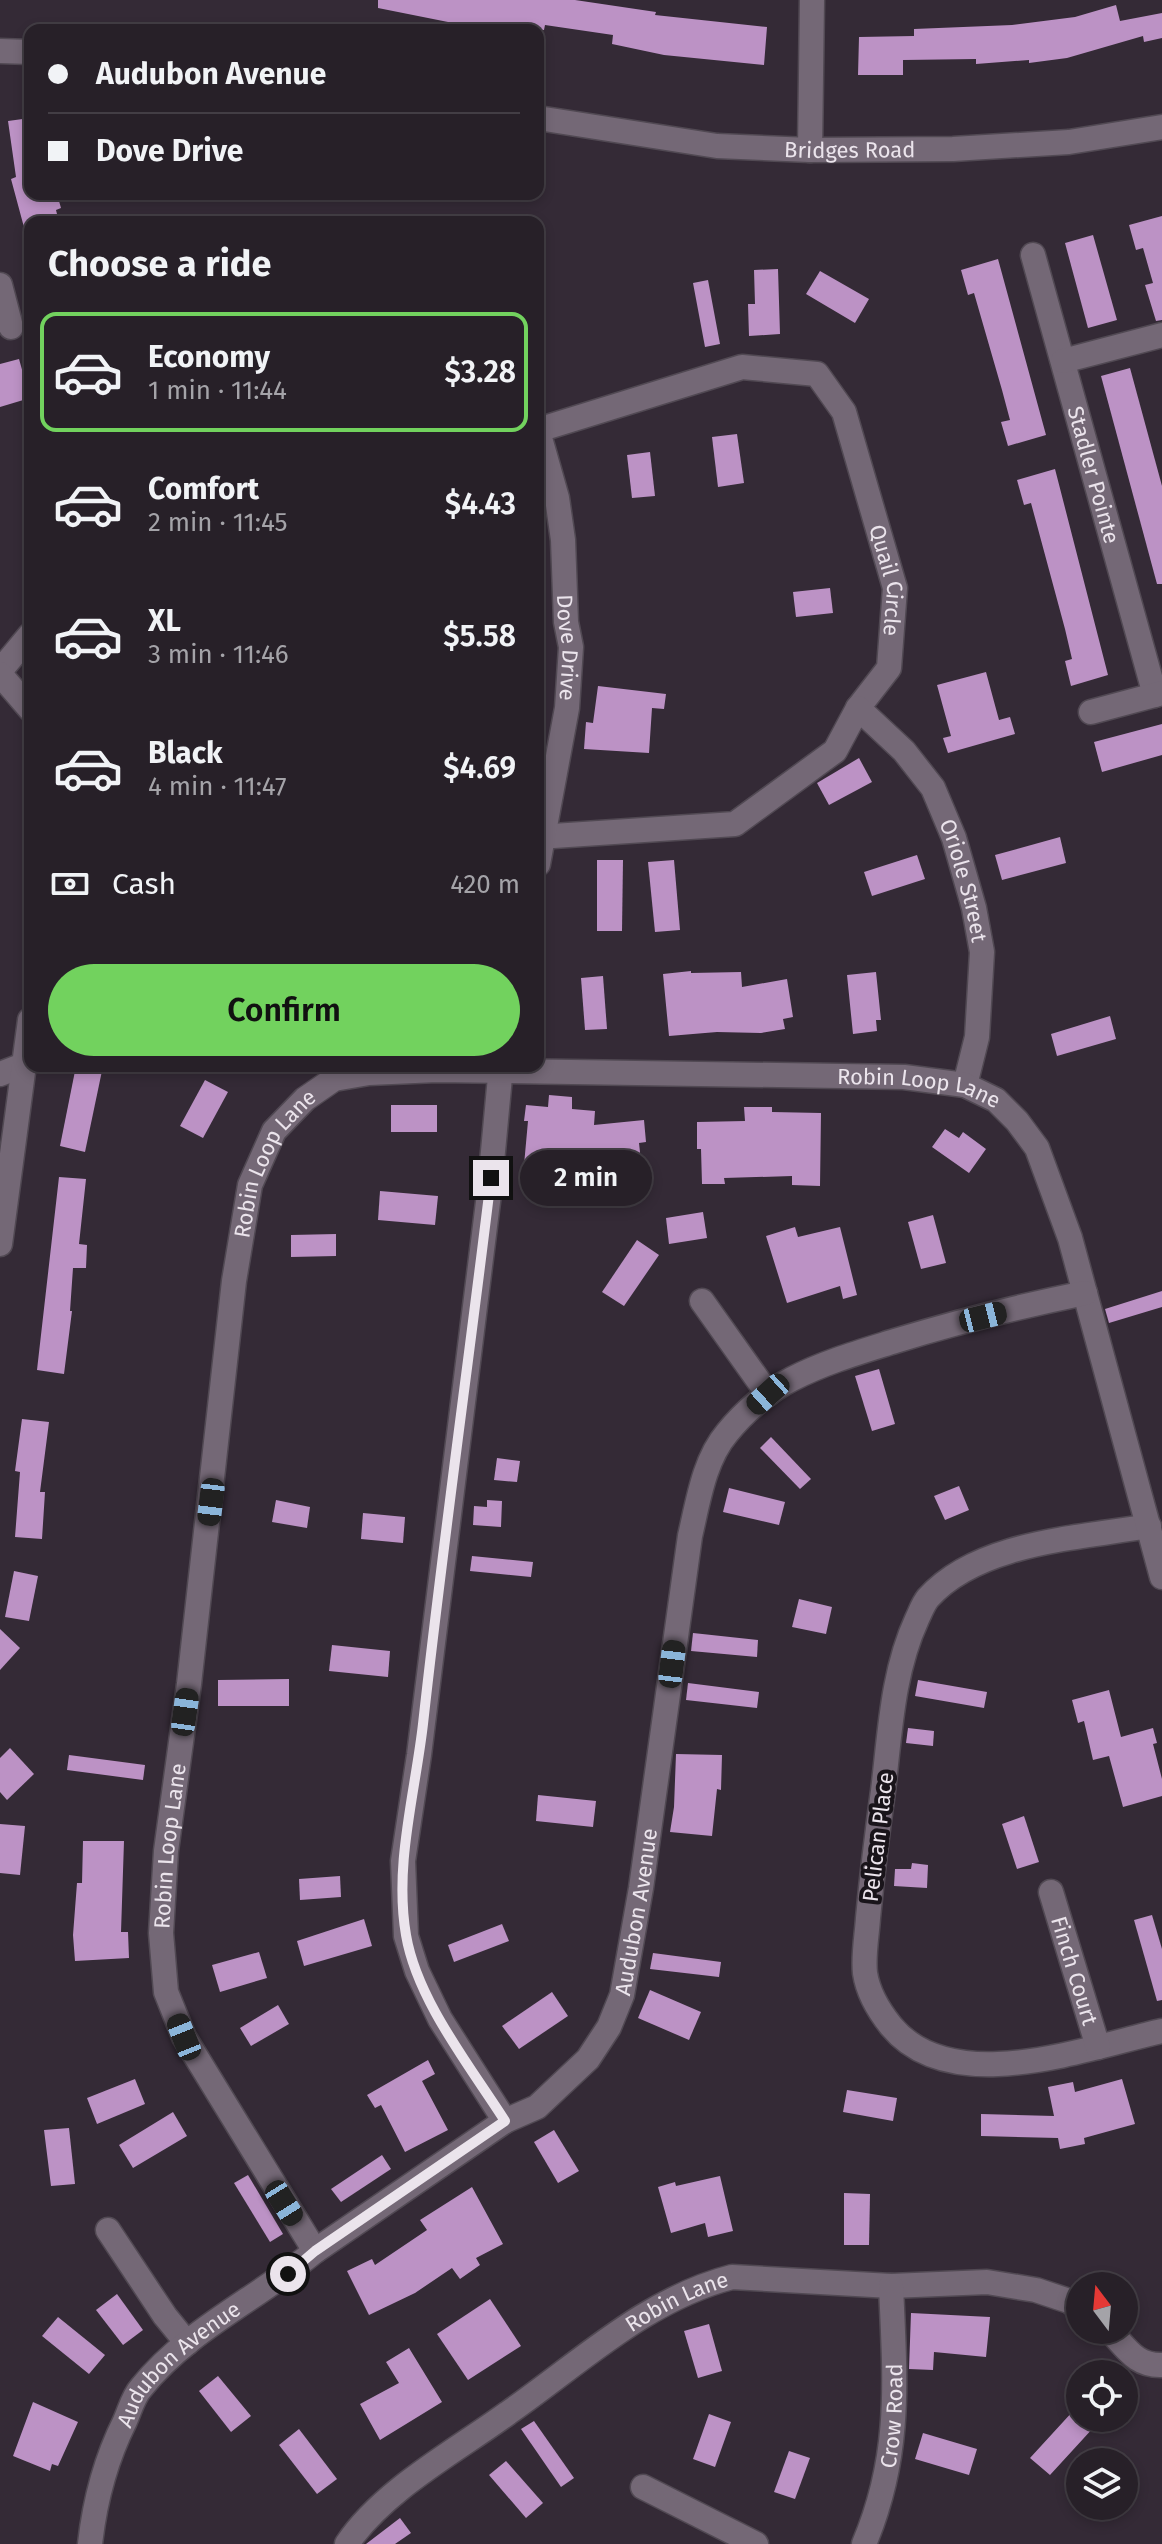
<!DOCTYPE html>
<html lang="en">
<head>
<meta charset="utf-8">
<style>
	body { margin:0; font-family:"Fira Sans",sans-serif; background:#332d34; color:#f1f3f6; height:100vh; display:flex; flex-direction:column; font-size:30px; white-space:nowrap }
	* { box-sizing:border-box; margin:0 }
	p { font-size:26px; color:#a4a3a8 }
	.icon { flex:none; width:44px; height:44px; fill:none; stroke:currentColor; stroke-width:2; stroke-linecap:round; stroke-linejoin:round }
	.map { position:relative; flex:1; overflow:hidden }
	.details { position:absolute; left:24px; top:216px; width:520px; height:856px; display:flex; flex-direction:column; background:#272028; border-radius:16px; box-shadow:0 4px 12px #0003,0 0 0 2px #433e45 }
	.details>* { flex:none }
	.guide { position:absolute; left:24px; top:24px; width:520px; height:176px; border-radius:16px; box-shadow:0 4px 12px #0003,0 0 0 2px #433e45; display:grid; align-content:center; height:176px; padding:0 24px; background:#272028 }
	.needle { width:52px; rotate:344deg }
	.fabs { position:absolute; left:1066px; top:2272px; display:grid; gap:16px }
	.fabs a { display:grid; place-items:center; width:72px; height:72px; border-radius:50%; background:#272028; box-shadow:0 4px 12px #0003,0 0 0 2px #433e45; font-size:40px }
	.end { position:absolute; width:36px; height:36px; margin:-18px; border:10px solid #ebe4ec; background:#111; box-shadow:0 0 0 4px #111 }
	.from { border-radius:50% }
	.bubble { position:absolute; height:56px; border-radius:28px; background:#272028; box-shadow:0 4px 12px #0003,0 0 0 2px #433e45; font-size:26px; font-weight:600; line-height:56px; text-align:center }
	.car { position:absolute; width:24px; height:48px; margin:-24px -12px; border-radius:10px; box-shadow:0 0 6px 2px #0007; background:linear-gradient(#222 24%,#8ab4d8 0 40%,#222 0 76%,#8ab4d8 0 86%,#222 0) }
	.guide b { display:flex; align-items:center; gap:28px; height:76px; font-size:30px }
	.guide b+b { border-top:2px solid #433e45 }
	.guide i { width:20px; height:20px; background:#f1f3f6 }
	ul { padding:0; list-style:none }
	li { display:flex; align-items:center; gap:24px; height:120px; margin:0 16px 12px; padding:0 8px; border:4px solid transparent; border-radius:16px }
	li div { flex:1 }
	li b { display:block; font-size:30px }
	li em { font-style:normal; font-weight:600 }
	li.on { border-color:#72d25e }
	li>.icon { width:72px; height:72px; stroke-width:1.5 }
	h2 { padding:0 24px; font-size:36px; line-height:96px }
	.pay { display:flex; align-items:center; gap:20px; height:88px; padding:0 24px; font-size:30px }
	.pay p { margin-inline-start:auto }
	.button { display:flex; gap:16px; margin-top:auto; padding:16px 24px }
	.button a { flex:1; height:92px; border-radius:48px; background:#72d25e; color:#111; font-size:32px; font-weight:600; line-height:92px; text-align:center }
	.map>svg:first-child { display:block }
	.building { fill:#bc92c5 }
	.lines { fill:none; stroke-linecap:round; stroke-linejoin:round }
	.minor-casing { stroke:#514953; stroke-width:27 }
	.minor { stroke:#746876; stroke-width:24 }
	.route { stroke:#ebe4ec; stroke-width:10 }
	.labels { text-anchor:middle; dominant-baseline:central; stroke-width:8; stroke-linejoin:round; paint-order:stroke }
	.street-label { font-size:22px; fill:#ebe4ec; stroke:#19141a }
</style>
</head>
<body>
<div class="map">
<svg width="1162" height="2544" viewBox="0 0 1162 2544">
	<rect width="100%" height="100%" fill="#342a36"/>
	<g class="building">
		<polygon points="378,0 575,0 656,12 655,15 767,27 764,65 664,55 612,44 613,35 545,25 544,30 501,30 453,23 378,8"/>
		<polygon points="1116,5 1120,21 1162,13 1162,38 1144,42 1143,36 1067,58 1029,63 1029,60 976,64 976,59 903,60 903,75 858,75 859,37 914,36 914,29 1012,25 1075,17"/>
		<polygon points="30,118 30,194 57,194 61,208 56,210 59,222 30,222 30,230 25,231 11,179 16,177 8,121"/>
		<polygon points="1162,216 1162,320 1156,321 1145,285 1153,283 1143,248 1136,250 1129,225"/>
		<polygon points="1093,235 1117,320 1088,328 1065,243"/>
		<polygon points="998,259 1046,435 1008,446 1001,422 1010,420 1002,390 974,293 968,295 961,270"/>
		<polygon points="778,269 780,334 749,336 748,304 755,304 754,270"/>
		<polygon points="820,271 869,299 855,323 806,294"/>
		<polygon points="708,280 720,344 705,347 693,283"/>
		<polygon points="19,359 30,398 0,407 0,364"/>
		<polygon points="1130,368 1162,486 1162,584 1157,584 1101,376"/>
		<polygon points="737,434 744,483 718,487 712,437"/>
		<polygon points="650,452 655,496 632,498 627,455"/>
		<polygon points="1055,469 1108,675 1071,686 1065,661 1072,659 1065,629 1031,503 1024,505 1017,480"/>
		<polygon points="830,588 833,613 796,617 793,592"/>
		<polygon points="986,672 999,720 1010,717 1015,734 948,753 943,738 951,736 937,685"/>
		<polygon points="598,686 666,694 664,709 652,708 649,753 584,749 586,722 593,723"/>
		<polygon points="1162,724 1162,755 1102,772 1094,742"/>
		<polygon points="859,758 872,782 829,805 817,783"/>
		<polygon points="1060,837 1066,863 1002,880 995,855"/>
		<polygon points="917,855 925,879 872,896 864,872"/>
		<polygon points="597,860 623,860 622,931 597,931"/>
		<polygon points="674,860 680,930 655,932 648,862"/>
		<polygon points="691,971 691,973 741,972 742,987 787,979 793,1017 783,1019 785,1029 761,1033 717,1032 669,1036 663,974"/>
		<polygon points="876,972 881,1020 876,1020 877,1031 853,1034 847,975"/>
		<polygon points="603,976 607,1029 585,1030 581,978"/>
		<polygon points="1110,1016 1116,1039 1057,1056 1051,1034"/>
		<polygon points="76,1066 103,1066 85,1152 60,1146"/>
		<polygon points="205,1080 228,1092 203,1138 180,1126"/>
		<polygon points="549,1095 572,1097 572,1109 595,1111 594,1125 644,1120 646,1142 639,1143 643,1180 619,1183 618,1174 524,1165 528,1121 524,1121 526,1105 548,1107"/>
		<rect x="391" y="1105" width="46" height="27"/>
		<polygon points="744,1107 772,1107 772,1112 821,1113 820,1186 792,1185 792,1176 724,1178 725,1184 702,1184 701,1149 697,1149 697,1122 745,1121"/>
		<polygon points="945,1129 959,1138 963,1132 986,1149 969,1173 932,1147"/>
		<polygon points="59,1177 86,1179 79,1244 87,1245 86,1268 73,1268 70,1311 72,1311 64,1374 37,1370"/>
		<polygon points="380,1191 438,1196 435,1225 378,1220"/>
		<polygon points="703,1212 707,1238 669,1244 666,1218"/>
		<polygon points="933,1215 946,1263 921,1269 908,1222"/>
		<polygon points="795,1227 798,1237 840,1227 857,1295 843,1299 840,1286 787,1303 766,1236"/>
		<polygon points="336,1234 336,1256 291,1257 291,1235"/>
		<polygon points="637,1240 659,1255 624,1306 602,1292"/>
		<polygon points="1162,1291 1162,1307 1109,1323 1105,1309"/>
		<polygon points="879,1369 895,1424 872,1431 855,1376"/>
		<polygon points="22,1419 49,1422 40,1492 45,1492 42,1539 15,1537 20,1472 15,1471"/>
		<polygon points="771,1437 811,1479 800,1489 760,1448"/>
		<polygon points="497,1458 520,1461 517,1482 494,1480"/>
		<polygon points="959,1486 969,1510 945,1520 934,1496"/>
		<polygon points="729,1488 785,1502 779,1525 723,1512"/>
		<polygon points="276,1500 310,1507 307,1528 272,1522"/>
		<polygon points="487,1500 502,1501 501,1527 473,1525 474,1506 487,1507"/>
		<polygon points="363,1513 405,1517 403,1543 361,1539"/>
		<polygon points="472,1556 533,1562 531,1577 470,1571"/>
		<polygon points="14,1571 38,1576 29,1621 5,1617"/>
		<polygon points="799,1599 832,1607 826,1634 792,1627"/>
		<polygon points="0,1629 20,1648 0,1670"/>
		<polygon points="693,1633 758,1640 757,1657 691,1651"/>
		<polygon points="332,1645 390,1651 388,1677 329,1671"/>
		<polygon points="289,1679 289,1706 218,1706 218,1680"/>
		<polygon points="918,1680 987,1692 984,1708 915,1696"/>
		<polygon points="688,1683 759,1692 757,1708 686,1700"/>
		<polygon points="1109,1690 1121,1737 1153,1728 1157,1743 1153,1744 1162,1779 1162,1796 1123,1807 1109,1756 1093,1760 1084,1721 1078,1723 1072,1700"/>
		<polygon points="908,1728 934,1731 933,1746 906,1743"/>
		<polygon points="10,1748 34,1774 7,1800 0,1792 0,1758"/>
		<polygon points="676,1754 722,1755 721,1790 717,1789 712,1836 670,1832 674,1807"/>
		<polygon points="69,1755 145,1765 143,1780 67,1770"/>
		<polygon points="538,1795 596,1801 593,1827 536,1821"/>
		<polygon points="1024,1816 1039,1862 1017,1869 1002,1824"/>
		<polygon points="0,1824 25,1826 20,1875 0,1873"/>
		<polygon points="83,1841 124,1841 121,1932 128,1932 129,1958 75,1961 73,1935 77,1883 82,1883"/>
		<polygon points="912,1863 928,1865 927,1888 894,1886 895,1869 911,1869"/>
		<polygon points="340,1876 341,1897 300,1900 299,1879"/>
		<polygon points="1152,1915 1162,1949 1162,2000 1157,2001 1134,1920"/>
		<polygon points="364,1919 372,1946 304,1966 297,1941"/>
		<polygon points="502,1924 509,1941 454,1962 448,1945"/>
		<polygon points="259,1952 267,1978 220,1992 212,1965"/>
		<polygon points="653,1953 721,1962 719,1977 650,1969"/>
		<polygon points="650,1990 701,2012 689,2040 638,2018"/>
		<polygon points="552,1992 568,2016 519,2049 502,2026"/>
		<polygon points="278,2005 289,2024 251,2046 240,2028"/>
		<polygon points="428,2060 435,2074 422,2081 448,2130 405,2152 381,2105 375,2108 367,2095"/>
		<polygon points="135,2079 145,2104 97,2124 87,2098"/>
		<polygon points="1122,2079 1135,2124 1084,2138 1085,2144 1060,2149 1058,2138 981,2136 981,2114 1054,2116 1048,2087 1073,2082 1075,2092"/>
		<polygon points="847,2090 897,2098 893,2121 843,2112"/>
		<polygon points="173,2112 187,2136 133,2168 119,2145"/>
		<polygon points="69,2128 75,2184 51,2186 44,2130"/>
		<polygon points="554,2130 579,2171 558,2183 534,2142"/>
		<polygon points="382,2155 391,2169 341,2202 331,2189"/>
		<polygon points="248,2175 283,2234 270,2242 234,2183"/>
		<polygon points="720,2176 733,2231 708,2237 705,2223 671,2233 658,2187 675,2182 676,2186"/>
		<polygon points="472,2187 503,2244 476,2258 480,2265 460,2279 452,2268 415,2293 369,2315 347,2271 372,2259 375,2265 427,2230 420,2220"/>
		<polygon points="844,2193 870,2194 869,2245 844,2245"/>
		<polygon points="117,2294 143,2330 123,2345 96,2310"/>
		<polygon points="490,2299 521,2346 468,2380 437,2334"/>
		<polygon points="911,2313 990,2317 986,2357 934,2352 933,2370 909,2369"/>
		<polygon points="58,2317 105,2355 89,2374 42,2336"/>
		<polygon points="709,2324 722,2371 698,2378 684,2331"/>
		<polygon points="409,2348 442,2402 380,2440 360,2404 399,2383 386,2362"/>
		<polygon points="218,2376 251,2416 231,2432 199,2391"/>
		<polygon points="33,2402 78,2422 58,2466 52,2464 50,2471 13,2456"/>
		<polygon points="1074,2410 1080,2418 1094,2427 1050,2475 1030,2458"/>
		<polygon points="709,2414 731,2422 715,2467 693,2459"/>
		<polygon points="534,2421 574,2478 561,2487 521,2429"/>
		<polygon points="299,2429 337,2479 317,2494 279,2445"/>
		<polygon points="923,2433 977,2449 969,2475 915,2459"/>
		<polygon points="789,2451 810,2458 795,2499 774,2492"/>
		<polygon points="506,2461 543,2503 526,2518 489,2475"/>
		<polygon points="400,2518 411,2533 395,2544 366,2544"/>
	</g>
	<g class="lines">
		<g class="minor-casing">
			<g id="minor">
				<polyline points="0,51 30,52"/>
				<path id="s1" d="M 538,118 L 717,146 L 810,150 L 953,149 L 1069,142 L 1162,127"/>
				<polyline points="810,150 812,0"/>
				<path id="s2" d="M 1033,255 L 1155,695"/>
				<polyline points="0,285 11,327"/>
				<polyline points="1063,361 1162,335"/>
				<path id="s3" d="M 538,430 L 742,367 L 817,374 L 844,412 L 895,588 L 889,668 L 858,708 L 835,751 L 735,824 L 538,837"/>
				<path id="s4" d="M 538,431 L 557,498 L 563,540 L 566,622 L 571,647 L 567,708 L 538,864"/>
				<polyline points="0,671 30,635"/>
				<polyline points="0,674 30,709"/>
				<path id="s5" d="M 858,708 L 904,751 L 933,788 L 954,838 L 974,908 L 982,952 L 977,1037 L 965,1085"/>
				<polyline points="1091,712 1162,693"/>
				<polyline points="501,1066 489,1194 419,1755 403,1861 406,1936 417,1971 440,2019 505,2121"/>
				<polyline points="0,1074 26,1064"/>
				<polyline points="0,1244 30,1020"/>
				<polyline points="702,1301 768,1394"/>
				<path d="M 1149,1526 C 1079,1538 978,1542 928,1598 C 923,1604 920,1613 917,1619 C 892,1673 890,1734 883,1791 C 877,1834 872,1876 868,1918 C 867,1935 863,1955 865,1973 C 868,1993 879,2011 891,2026 C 951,2099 1086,2048 1162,2031"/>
				<path id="s6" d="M 1051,1892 L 1098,2047"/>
				<polyline points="108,2230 165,2316 187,2343"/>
				<path id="s7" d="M 315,2251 L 184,2037 L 166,1992 L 161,1933 L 166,1851 L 189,1684 L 234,1281 L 250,1185 L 274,1131 L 305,1099 L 334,1079 L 369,1073 L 437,1070 L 904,1077 L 965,1085 L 996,1100 L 1017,1121 L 1037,1148 L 1070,1238 L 1162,1577"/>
				<path d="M 1109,2330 C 1127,2348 1135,2366 1162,2365"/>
				<polyline points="643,2487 756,2544"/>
				<path id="s8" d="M 90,2544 C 95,2499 105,2461 125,2421 C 130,2410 133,2397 141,2388 C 187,2330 259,2298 315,2251 L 505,2121 L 537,2107 L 588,2059 L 609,2027 L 622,1995 L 641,1888 L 690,1536 C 698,1502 704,1460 727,1433 C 744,1412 768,1391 792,1379 C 825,1362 860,1352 895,1341 C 957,1322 1021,1306 1085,1293"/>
				<path id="s9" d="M 347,2544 C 383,2490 456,2451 508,2413 C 580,2363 646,2299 732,2277 L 891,2286 L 987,2282 L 1036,2290 L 1069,2301 L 1080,2308"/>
				<path id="s10" d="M 864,2544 C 902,2454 895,2380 891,2286"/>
			</g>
		</g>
		<use href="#minor" class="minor"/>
	</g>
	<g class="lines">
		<path class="route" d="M 288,2274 L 315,2251 L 505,2121 C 470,2066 417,2000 406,1935 C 394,1865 415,1794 423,1724 C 443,1542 469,1360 491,1178"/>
	</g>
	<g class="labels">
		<g class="street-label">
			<text stroke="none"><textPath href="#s1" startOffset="314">Bridges Road</textPath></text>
			<text stroke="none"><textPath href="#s2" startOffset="228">Stadler Pointe</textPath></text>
			<text stroke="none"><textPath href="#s3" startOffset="510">Quail Circle</textPath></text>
			<text stroke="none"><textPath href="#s4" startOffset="220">Dove Drive</textPath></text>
			<text stroke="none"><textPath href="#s5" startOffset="208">Oriole Street</textPath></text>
			<text stroke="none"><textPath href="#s7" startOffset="1838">Robin Loop Lane</textPath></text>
			<text stroke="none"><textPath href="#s7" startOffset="1142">Robin Loop Lane</textPath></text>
			<text transform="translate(878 1837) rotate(-83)">Pelican Place</text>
			<text stroke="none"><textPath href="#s7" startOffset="446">Robin Loop Lane</textPath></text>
			<text stroke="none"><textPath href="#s8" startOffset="880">Audubon Avenue</textPath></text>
			<text stroke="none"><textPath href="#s6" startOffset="82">Finch Court</textPath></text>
			<text stroke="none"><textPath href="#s9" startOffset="412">Robin Lane</textPath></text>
			<text stroke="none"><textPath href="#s8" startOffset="208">Audubon Avenue</textPath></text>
			<text stroke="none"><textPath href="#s10" startOffset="132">Crow Road</textPath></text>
		</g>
	</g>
</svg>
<div class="fabs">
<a><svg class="needle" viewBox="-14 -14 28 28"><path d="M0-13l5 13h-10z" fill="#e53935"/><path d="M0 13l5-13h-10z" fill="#a4a3a8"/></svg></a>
<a><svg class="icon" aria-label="locate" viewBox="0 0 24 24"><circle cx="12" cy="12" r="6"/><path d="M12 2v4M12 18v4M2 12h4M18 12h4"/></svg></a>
<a><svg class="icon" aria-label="layers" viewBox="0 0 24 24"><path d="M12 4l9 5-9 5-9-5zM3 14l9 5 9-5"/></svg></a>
</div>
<i class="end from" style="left:288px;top:2274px"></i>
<i class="end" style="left:491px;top:1178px"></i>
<div class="bubble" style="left:520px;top:1150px;width:132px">2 min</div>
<i class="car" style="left:983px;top:1317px;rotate:76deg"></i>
<i class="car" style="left:768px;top:1394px;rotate:228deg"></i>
<i class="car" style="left:211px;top:1502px;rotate:187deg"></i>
<i class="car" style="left:672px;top:1664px;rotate:7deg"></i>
<i class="car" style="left:185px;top:1712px;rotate:8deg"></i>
<i class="car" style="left:184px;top:2037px;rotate:338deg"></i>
<i class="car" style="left:284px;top:2203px;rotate:148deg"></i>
<div class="guide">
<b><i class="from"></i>Audubon Avenue</b>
<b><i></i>Dove Drive</b>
</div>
<section class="details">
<h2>Choose a ride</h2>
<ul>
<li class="on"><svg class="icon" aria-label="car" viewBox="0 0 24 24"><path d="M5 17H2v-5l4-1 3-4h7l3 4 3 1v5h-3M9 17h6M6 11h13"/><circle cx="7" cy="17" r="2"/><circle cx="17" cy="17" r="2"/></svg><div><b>Economy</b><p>1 min · 11:44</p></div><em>$3.28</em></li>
<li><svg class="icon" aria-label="car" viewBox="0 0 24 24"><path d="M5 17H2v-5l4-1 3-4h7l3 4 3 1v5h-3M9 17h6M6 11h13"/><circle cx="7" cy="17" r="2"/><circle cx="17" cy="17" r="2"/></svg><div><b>Comfort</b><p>2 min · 11:45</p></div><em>$4.43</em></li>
<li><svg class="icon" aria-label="car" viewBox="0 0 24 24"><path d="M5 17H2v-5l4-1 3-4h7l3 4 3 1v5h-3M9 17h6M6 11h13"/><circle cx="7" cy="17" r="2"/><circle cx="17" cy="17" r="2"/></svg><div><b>XL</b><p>3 min · 11:46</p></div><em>$5.58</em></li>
<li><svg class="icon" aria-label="car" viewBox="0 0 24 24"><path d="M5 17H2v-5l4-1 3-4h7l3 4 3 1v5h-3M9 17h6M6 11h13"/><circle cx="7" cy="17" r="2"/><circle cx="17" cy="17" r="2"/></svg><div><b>Black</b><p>4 min · 11:47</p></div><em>$4.69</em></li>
</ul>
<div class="pay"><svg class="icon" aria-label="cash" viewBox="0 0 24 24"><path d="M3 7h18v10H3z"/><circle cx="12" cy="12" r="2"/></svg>Cash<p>420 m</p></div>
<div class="button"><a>Confirm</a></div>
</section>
</div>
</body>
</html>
